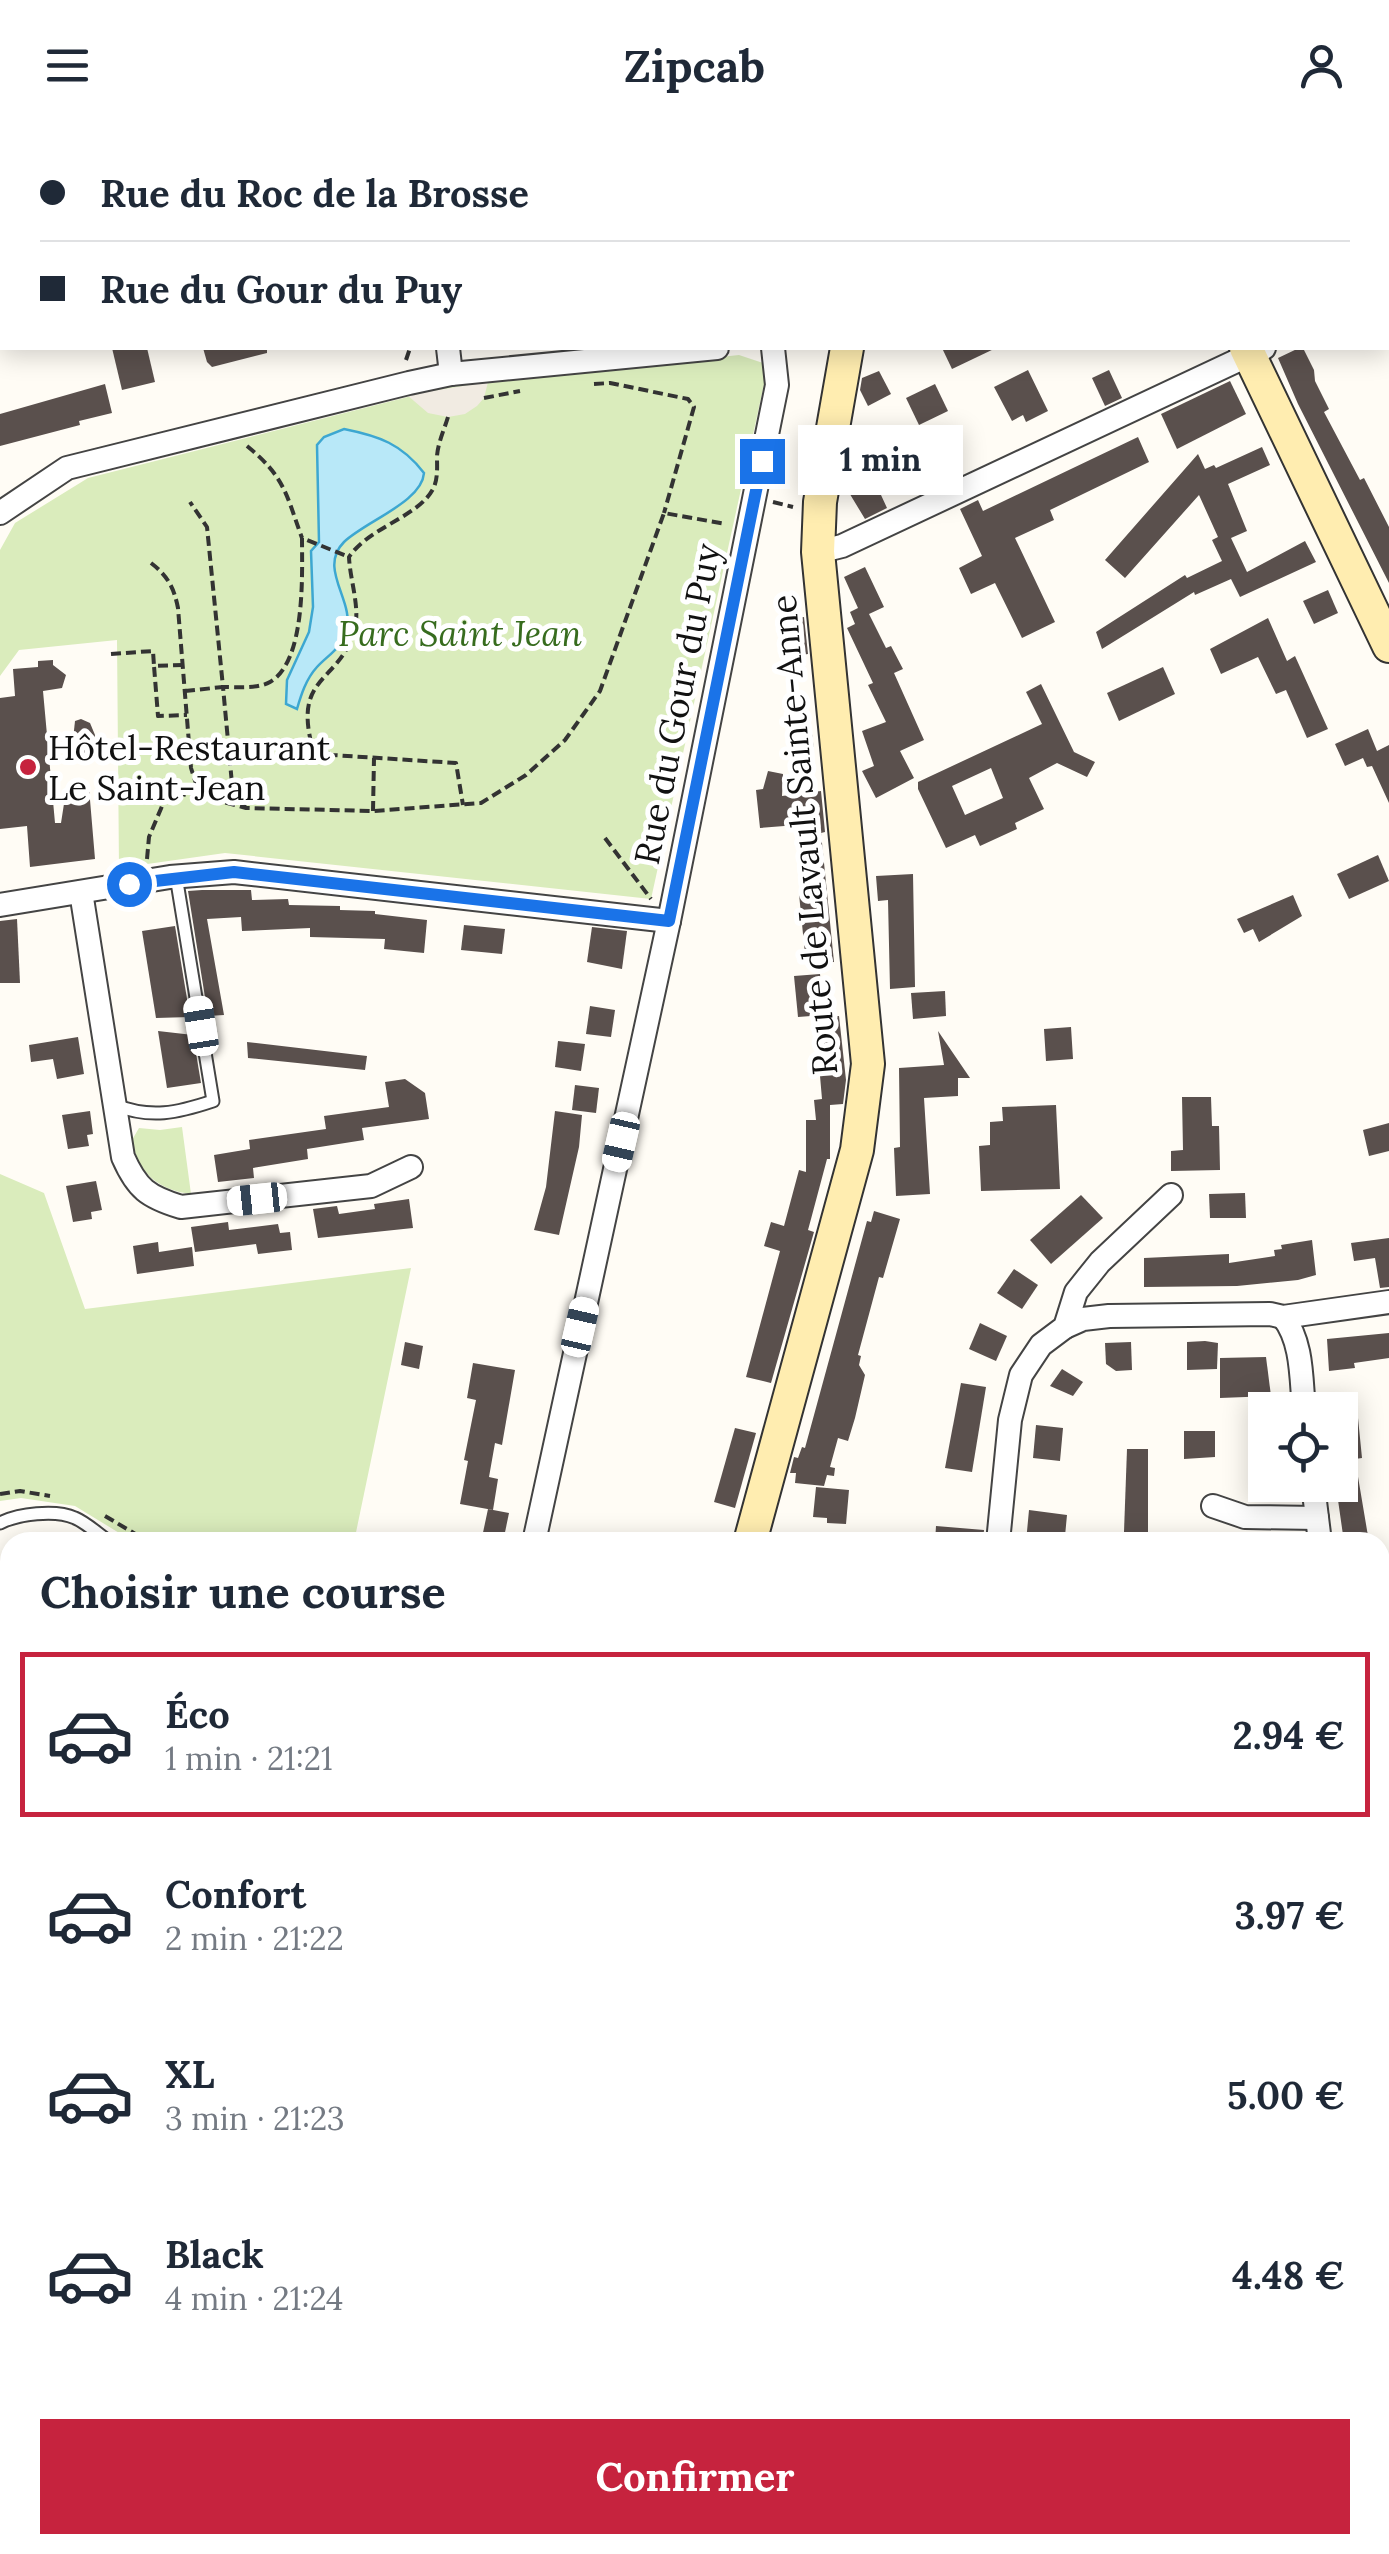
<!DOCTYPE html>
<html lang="fr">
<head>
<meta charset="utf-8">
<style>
	body { margin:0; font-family:Lora,serif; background:#f2f2f3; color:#1f2937; height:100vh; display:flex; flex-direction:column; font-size:38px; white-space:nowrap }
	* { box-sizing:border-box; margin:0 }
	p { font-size:32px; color:#747a83 }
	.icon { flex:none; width:55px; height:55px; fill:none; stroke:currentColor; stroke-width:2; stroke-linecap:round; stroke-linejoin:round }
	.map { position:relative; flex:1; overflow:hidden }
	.panel { position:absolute; left:0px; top:1402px; width:1390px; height:1022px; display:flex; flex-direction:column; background:#fff; border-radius:30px 30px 0 0; box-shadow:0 5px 25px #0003 }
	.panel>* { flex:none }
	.guide { position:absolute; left:0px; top:0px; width:1390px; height:220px; box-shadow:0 5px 25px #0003; display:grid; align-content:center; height:220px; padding:0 40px; background:#fff }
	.controls { position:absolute; left:1248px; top:1262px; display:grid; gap:20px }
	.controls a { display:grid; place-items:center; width:110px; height:110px; border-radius:0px; background:#fff; box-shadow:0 5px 25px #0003; font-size:50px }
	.end { position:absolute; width:45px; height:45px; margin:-22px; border:12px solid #1a73e8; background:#fff; box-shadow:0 0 0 5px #fff }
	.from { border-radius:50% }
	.bubble { position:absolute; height:70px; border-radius:0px; background:#fff; box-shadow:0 5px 25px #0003; font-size:32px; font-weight:700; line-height:70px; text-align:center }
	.car { position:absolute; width:30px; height:60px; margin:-30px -15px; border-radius:12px; box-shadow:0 0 8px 2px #0007; background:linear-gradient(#fff 24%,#345 0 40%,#fff 0 76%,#345 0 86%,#fff 0) }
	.guide b { display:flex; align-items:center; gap:35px; height:95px; font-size:38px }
	.guide b+b { border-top:2px solid #e0e1e3 }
	.guide i { width:25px; height:25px; background:#1f2937 }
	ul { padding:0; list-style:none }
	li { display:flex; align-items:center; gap:30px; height:165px; margin:0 20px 15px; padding:0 20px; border:5px solid transparent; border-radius:0px }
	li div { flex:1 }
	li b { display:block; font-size:38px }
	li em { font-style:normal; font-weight:700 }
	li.on { border-color:#c6233e }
	li>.icon { width:90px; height:90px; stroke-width:1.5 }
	h2 { padding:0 40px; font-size:45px; line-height:120px }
	.action { display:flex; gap:20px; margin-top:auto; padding:20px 40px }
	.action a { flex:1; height:115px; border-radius:0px; background:#c6233e; color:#fff; font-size:40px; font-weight:700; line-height:115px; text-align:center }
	header { display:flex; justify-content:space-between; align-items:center; height:130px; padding:0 40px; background:#fff; font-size:45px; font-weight:700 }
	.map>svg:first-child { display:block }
	.industrial { fill:#ede6ef }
	.green { fill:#daecbc }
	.pitch { fill:#eaf3ce }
	.plaza { fill:#f1ebe2 }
	.water { fill:#b8e8f8; stroke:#3da7d1; stroke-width:2.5 }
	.building { fill:#5a504d; fill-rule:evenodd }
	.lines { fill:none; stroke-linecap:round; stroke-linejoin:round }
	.lane-casing { stroke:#444; stroke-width:15 }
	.street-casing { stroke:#444; stroke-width:26 }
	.secondary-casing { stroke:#333; stroke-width:36 }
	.path { stroke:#333; stroke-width:4; stroke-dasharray:10 5; stroke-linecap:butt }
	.lane { stroke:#fff; stroke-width:11 }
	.street { stroke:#fff; stroke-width:22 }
	.secondary { stroke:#ffedb0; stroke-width:32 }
	.route { stroke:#1a73e8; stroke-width:12 }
	.poi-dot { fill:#c6233e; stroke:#fff; stroke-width:4 }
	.labels { text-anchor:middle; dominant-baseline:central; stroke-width:10; stroke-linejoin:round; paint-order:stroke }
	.park-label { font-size:35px; font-style:italic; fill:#376c1e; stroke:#fff }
	.street-label { font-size:35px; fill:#111; stroke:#fff }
	.poi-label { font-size:35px; fill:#111; stroke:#fff; text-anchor:start }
</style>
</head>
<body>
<header><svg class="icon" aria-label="menu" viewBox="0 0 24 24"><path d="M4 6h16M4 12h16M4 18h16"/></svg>Zipcab<svg class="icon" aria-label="person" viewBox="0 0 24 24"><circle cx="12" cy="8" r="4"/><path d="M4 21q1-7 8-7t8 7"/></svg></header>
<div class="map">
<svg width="1389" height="2424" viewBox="0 0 1389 2424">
	<rect width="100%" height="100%" fill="#fffcf5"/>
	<g class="industrial">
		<polygon points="10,2142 10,2323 0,2303 0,2143"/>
		<polygon points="86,2415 326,2415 324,2424 94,2424"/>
	</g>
	<g class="green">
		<polygon points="739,225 763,233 765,250 651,769 225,723 119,738 117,510 19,520 0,546 0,420 15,393 88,348 451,256"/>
		<path d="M 182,997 L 191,1064 C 158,1060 138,1043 132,1010 L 139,998 L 160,1000 Z"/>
		<polygon points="0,1044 44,1063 85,1179 411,1138 354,1412 134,1412 75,1376 21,1368 0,1371"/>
		<polygon points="638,2415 778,2415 798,2424 638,2424"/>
	</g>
	<polygon class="pitch" points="0,0 83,0 2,2 0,191"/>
	<polygon class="plaza" points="488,252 484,268 477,276 465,284 448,287 428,283 407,265"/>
	<path class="water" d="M 344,299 C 379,306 402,314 424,343 C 422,372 366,391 344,412 C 317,439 356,472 346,501 C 341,519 328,525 317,537 C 306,549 301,565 297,579 L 286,574 L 287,550 L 309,502 L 313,477 L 311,421 L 319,412 L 317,315 L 324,307 Z"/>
	<g class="building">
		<polygon points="112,218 147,218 155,252 122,260"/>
		<polygon points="203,218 267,218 267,223 212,237 207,232"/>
		<polygon points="942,218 996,218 952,239"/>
		<polygon points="1299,218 1303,218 1314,240 1315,251 1329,279 1324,282 1360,350 1364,348 1389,397 1389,453 1298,274 1278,228"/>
		<polygon points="1028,240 1048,281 1026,292 1023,285 1012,291 994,257"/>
		<polygon points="1109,240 1122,268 1105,276 1092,248"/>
		<polygon points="879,241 891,264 868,276 860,260 862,248"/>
		<polygon points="1230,251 1246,284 1177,319 1161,284"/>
		<polygon points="105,254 112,283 79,291 80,295 0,316 0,284"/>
		<polygon points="935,254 948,281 919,295 906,268"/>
		<polygon points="868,306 894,358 881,365 887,378 865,389 845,356 850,342 863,336 854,314"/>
		<polygon points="1138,307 1149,332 1050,380 1054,390 1015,408 1055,492 1022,508 995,453 971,464 959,438 982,426 960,379 978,370 983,381"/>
		<polygon points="1262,317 1270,335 1228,354 1247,401 1231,408 1247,442 1305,411 1316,432 1240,467 1231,449 1195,465 1194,462 1102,519 1096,502 1185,445 1187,448 1222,431 1212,410 1218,407 1199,365 1125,448 1105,430 1198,324 1205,339 1214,335 1216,338"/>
		<polygon points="865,437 884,477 869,484 886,518 891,516 903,539 894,543 924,610 900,621 914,648 876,668 862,641 874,636 862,601 886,592 868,555 873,553 847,498 855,494 850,482 858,478 844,447"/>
		<polygon points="1328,460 1338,483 1314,494 1303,471"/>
		<polygon points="804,487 808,524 795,526 791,489"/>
		<polygon points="1268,488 1287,531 1295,526 1328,599 1307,608 1286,560 1276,564 1258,527 1221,544 1210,519"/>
		<polygon points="53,530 53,535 66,545 62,558 43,561 55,693 61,693 66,661 89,658 95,729 30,737 27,696 0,699 0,568 15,566 13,539 38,537 38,531"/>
		<polygon points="1163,537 1175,564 1119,591 1107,563"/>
		<path d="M 1041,554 L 1074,622 L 1095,632 L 1087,647 L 1057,633 L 1029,648 L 1044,679 L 1015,693 L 1017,699 L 980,716 L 975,705 L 946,718 L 918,659 L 918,652 L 1042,594 L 1026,562 ZM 991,638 L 1003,668 L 965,685 L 952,656 Z"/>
		<polygon points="81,589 90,593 95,605 91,632 79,629 72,619 75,591"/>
		<polygon points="811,596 814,620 789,622 787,599"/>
		<polygon points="1368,599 1377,621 1389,615 1389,673 1372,636 1367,637 1363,628 1345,636 1335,614"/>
		<polygon points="768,641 783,644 782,666 821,661 825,702 821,703 834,832 806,834 799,764 802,764 797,695 760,698 756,660 763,659"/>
		<polygon points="1378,725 1389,751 1349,769 1337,744"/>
		<polygon points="913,744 915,857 890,859 888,770 878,771 876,746"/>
		<polygon points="202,760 251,760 252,770 288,769 289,775 340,776 340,780 375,781 375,784 427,790 424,823 384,819 385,809 310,807 310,798 242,801 241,787 207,789 224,885 208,886 188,761"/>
		<polygon points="1293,765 1302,786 1259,812 1253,799 1244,803 1237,789"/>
		<polygon points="17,789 20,853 0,853 0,791"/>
		<polygon points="464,795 505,799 502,824 461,820"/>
		<polygon points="175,796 190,887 156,888 142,801"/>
		<polygon points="592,797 627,801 622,839 587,832"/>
		<polygon points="820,844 824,885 798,887 794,846"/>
		<polygon points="945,861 946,886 913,889 911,863"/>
		<polygon points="590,876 615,880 611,907 586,904"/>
		<polygon points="839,886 846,950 843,974 830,975 830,1029 827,1029 811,1089 808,1100 814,1102 771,1253 746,1247 780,1121 764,1116 771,1092 784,1096 799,1040 806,1042 806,990 816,990 814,970 822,969 815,888"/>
		<polygon points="1071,897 1073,929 1046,931 1044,899"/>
		<polygon points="158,901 193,905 201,953 167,958"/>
		<polygon points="938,901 970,948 958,948 958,966 924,968 930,1064 896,1066 894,1018 900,1017 899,938 944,935"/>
		<polygon points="78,907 84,944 57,949 53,929 31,932 29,915"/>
		<polygon points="558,911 585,914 581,941 555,937"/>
		<polygon points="247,912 367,926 365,940 248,928"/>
		<polygon points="405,949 425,963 429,989 362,998 364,1010 307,1019 308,1029 253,1038 254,1048 218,1052 214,1025 250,1019 249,1010 326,999 324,986 389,977 385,952"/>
		<polygon points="575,955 599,958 596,983 572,980"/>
		<polygon points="1182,967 1211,967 1212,996 1219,996 1220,1040 1171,1041 1171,1021 1183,1020"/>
		<polygon points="1056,975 1060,1059 981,1061 979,1016 990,1015 990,992 1003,991 1002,977"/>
		<polygon points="90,981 93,1004 87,1005 89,1016 68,1019 62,985"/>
		<polygon points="555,981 582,985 579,1017 559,1105 534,1100 546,1057"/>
		<polygon points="1389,993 1389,1021 1369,1026 1363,1000"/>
		<polygon points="96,1051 102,1080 91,1082 92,1089 73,1092 66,1056"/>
		<polygon points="1245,1063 1246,1088 1210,1088 1209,1064"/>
		<polygon points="1081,1065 1103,1088 1051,1134 1030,1110"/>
		<polygon points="409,1069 413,1098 318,1108 313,1079 337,1076 339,1084 375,1079 374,1074"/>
		<polygon points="874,1081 900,1089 883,1148 879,1147 858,1225 861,1226 859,1235 865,1245 855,1288 848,1311 838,1308 830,1337 835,1338 834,1346 827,1345 824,1356 795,1353 796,1343 790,1343 794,1327 798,1328 802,1317 805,1318 867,1091 871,1092"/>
		<polygon points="228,1092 229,1100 278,1094 280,1103 290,1102 292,1120 258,1124 256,1114 195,1122 191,1097"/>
		<polygon points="1389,1108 1389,1157 1380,1158 1375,1128 1354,1131 1351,1113"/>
		<polygon points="1312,1110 1316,1145 1298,1150 1237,1156 1144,1157 1144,1128 1229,1124 1229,1133 1275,1126 1274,1120 1282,1119 1281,1115"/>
		<polygon points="158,1112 159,1122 192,1117 194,1136 137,1144 133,1116"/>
		<polygon points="1014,1139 1038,1155 1022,1179 997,1163"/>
		<polygon points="980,1193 1007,1206 996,1231 969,1219"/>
		<polygon points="1389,1203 1389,1228 1354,1233 1355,1238 1329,1241 1327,1209"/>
		<polygon points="1205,1211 1218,1213 1217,1239 1187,1240 1187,1212"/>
		<polygon points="405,1212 423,1216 419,1239 401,1235"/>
		<polygon points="1131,1212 1132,1240 1116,1241 1106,1234 1105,1213"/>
		<polygon points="1266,1227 1271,1266 1220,1268 1220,1228"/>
		<polygon points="473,1233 515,1240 502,1315 495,1313 489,1347 498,1349 493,1380 460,1374 468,1331 464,1330 476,1270 467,1268"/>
		<polygon points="1062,1239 1083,1252 1073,1266 1050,1256"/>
		<polygon points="961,1253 986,1257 972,1342 945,1338"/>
		<polygon points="1356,1268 1362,1328 1355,1329 1369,1412 1344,1412 1336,1356 1340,1356 1340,1270"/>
		<polygon points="1036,1295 1063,1298 1060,1331 1033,1328"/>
		<polygon points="735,1298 756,1303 735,1378 714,1372"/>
		<polygon points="1184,1301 1215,1301 1215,1327 1184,1329"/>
		<polygon points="1127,1319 1148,1319 1148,1402 1124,1402"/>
		<polygon points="816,1357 849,1360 846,1394 827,1393 827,1388 813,1387"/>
		<polygon points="488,1379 509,1383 503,1412 481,1412"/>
		<polygon points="1029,1380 1067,1385 1065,1406 1056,1404 1055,1412 1026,1412"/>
		<polygon points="936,1396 984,1400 983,1412 935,1412"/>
	</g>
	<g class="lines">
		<g class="lane-casing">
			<g id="lane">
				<polyline points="190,0 190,2"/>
				<path d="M 115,975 C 151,989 177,983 213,971 L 176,746"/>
				<path d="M 0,1393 C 18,1384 55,1379 75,1388 C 87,1393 99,1405 110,1412"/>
				<polyline points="0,1579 10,1562"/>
				<polyline points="0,1684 10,1690"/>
				<polyline points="0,1836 10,1820"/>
				<polyline points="1380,2161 1386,2129"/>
				<polyline points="1077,2424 1106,2415"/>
			</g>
		</g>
		<g class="street-casing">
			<g id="street">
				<polyline points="424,0 425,2"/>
				<polyline points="773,0 773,2"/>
				<polyline points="1388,160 1389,159"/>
				<polyline points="448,218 451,244"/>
				<polyline points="0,383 67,338 409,253 451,244 717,218"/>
				<polyline points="818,422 842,416 1264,218"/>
				<path d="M 81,762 L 123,1027 C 137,1059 148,1067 181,1077 L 371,1056 L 411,1037"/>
				<polyline points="0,775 170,747 234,742 669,791"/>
				<path d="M 1283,1187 C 1303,1212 1301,1250 1304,1280"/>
				<polyline points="1065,1197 1083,1189 1109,1186 1270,1184 1283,1187 1389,1172"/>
				<polyline points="1313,1355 1320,1412"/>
				<polyline points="1213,1376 1245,1387 1317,1388"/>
				<polyline points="534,1412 669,791 754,369 777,255 773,218"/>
				<polyline points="998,1412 1010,1290 1021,1245 1041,1215 1065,1197 1076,1162 1100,1132 1171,1065"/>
				<polyline points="1380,1640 1389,1636"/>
				<polyline points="1380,1695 1389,1722"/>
				<polyline points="0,1992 10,1992"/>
				<polyline points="1380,2130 1389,2129"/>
				<polyline points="1162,2424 1165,2415"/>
			</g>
		</g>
		<g class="secondary-casing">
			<g id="secondary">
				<polyline points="1143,0 1144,2"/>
				<polyline points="948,2 950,0"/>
				<polyline points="1246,218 1389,516"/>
				<polyline points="750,1412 857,1020 868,934 818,422 820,372 847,218"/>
				<polyline points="621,2424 622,2415"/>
			</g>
		</g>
		<g class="path">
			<polyline points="406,230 410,218"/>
			<polyline points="594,254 610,253 688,269 694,277 664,383"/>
			<polyline points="484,268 520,261"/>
			<path d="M 448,287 C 444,300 438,313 437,326 C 437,337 438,347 434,357 C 420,387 370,396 349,427 C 350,452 362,481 353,505 C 336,553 294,547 312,616 L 332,625 L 456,633 L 463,675"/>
			<path d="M 247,316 C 285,347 286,364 302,408"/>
			<polyline points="773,372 793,377"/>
			<path d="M 151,433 C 168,446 174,458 178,478 L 191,638 L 200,666 L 246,678 L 373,681 L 481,673 L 526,645 L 565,610 L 600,561 L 664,383 L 726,394"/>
			<polyline points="111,524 153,521 154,536"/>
			<polyline points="183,535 154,536 158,586 187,585"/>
			<polyline points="185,561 223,557 207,397 190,372"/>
			<path d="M 245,677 L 232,654 L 223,557 C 237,557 258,559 270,552 C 306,531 302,444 302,408 L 349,427"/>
			<polyline points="373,681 374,628"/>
			<polyline points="605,708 651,769"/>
			<polyline points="147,729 149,707 165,669 178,664 200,666"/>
			<polyline points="0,1364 20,1361 50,1366"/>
			<polyline points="105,1386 149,1412"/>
		</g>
		<use href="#lane" class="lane"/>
		<use href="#street" class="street"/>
		<use href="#secondary" class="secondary"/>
	</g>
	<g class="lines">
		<polyline class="route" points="129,754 234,742 669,791 762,331"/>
	</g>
	<circle class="poi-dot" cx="28" cy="637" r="10"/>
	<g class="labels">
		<g class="park-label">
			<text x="460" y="503">Parc Saint Jean</text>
		</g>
		<g class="street-label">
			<text transform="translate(677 574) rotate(-79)">Rue du Gour du Puy</text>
			<text transform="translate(804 705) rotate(-95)">Route de Lavault Sainte-Anne</text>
		</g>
		<g class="poi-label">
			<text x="48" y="617">Hôtel-Restaurant<tspan x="48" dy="40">Le Saint-Jean</tspan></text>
		</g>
	</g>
</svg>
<div class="controls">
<a><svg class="icon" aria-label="locate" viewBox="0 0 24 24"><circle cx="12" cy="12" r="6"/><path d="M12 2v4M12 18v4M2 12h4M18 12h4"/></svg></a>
</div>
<i class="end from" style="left:129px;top:754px"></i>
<i class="end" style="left:762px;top:331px"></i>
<div class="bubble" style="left:798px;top:295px;width:165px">1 min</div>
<i class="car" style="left:201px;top:896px;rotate:351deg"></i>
<i class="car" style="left:621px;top:1012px;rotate:193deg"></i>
<i class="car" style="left:257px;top:1069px;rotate:264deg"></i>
<i class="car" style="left:580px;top:1197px;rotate:13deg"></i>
<div class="guide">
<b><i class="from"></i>Rue du Roc de la Brosse</b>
<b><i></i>Rue du Gour du Puy</b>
</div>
<section class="panel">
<h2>Choisir une course</h2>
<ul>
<li class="on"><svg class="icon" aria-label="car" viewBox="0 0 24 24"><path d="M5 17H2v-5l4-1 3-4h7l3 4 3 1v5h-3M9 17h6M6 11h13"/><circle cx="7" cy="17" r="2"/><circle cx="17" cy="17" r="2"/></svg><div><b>Éco</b><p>1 min · 21:21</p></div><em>2.94 €</em></li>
<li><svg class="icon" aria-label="car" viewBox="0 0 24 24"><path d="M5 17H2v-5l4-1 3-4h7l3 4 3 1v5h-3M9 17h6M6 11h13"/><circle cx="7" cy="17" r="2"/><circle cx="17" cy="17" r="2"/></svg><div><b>Confort</b><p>2 min · 21:22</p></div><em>3.97 €</em></li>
<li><svg class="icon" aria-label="car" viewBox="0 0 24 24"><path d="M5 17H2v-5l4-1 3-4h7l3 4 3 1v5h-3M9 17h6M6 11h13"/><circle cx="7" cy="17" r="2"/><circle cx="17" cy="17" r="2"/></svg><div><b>XL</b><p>3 min · 21:23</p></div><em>5.00 €</em></li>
<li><svg class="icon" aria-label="car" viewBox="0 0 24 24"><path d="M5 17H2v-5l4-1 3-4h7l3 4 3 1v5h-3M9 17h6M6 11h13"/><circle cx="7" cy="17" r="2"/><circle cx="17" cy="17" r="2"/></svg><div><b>Black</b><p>4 min · 21:24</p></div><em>4.48 €</em></li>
</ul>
<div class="action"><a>Confirmer</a></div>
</section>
</div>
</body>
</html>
